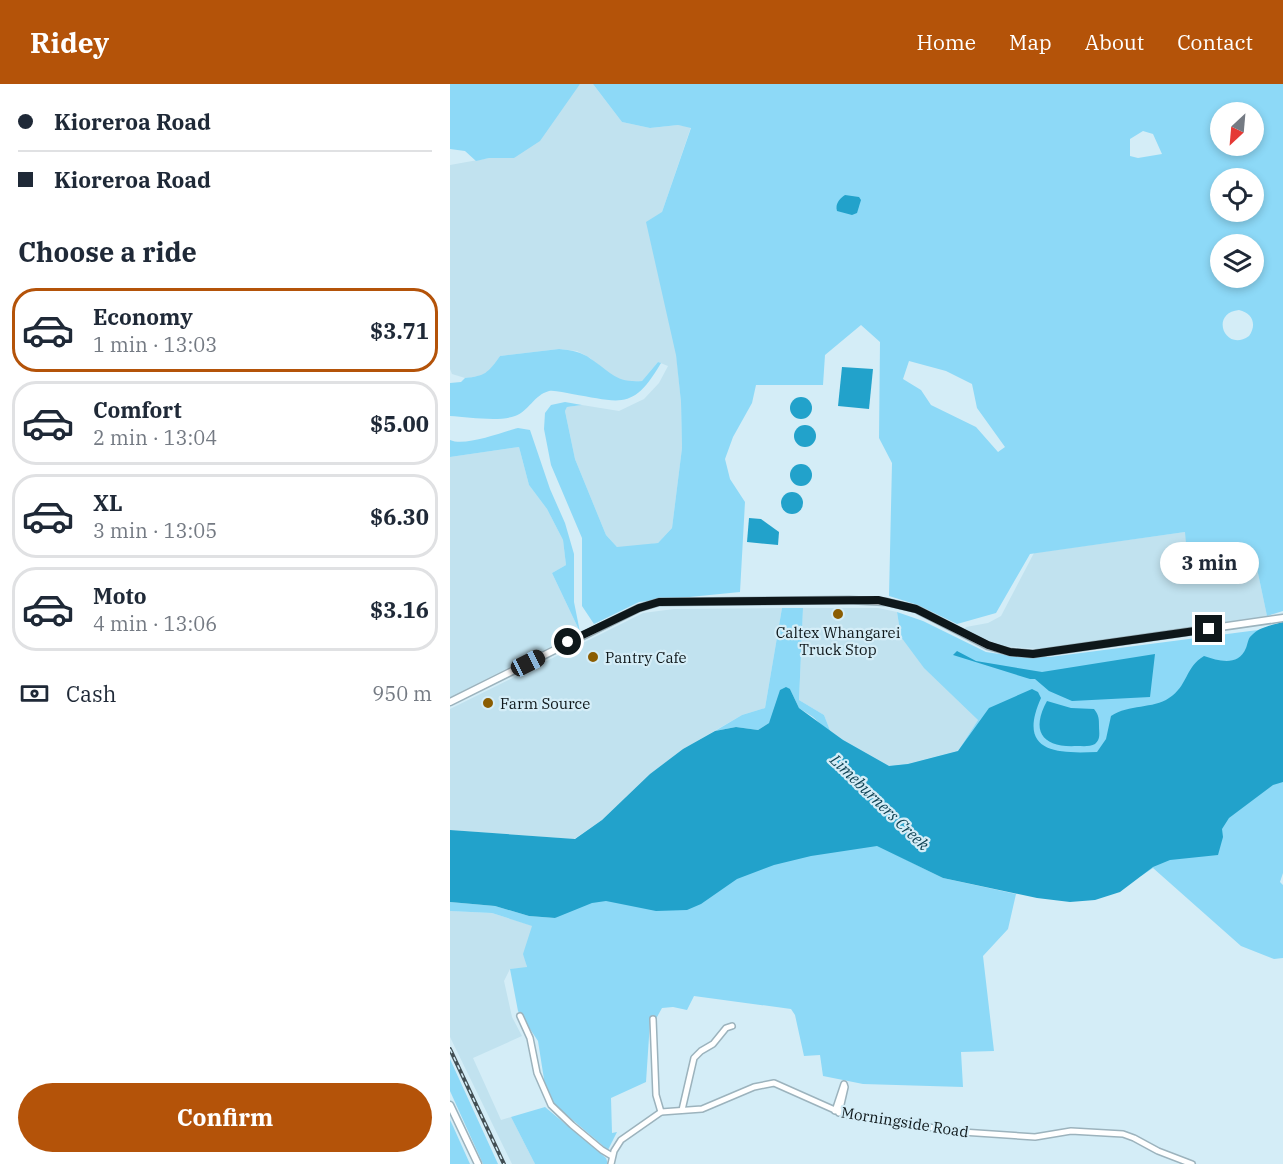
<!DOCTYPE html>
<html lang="en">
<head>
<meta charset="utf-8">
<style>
	body { margin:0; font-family:"IBM Plex Serif",serif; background:#f6f6f7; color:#1f2937; height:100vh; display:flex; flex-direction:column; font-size:22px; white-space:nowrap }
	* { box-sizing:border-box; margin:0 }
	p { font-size:20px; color:#747a83 }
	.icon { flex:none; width:33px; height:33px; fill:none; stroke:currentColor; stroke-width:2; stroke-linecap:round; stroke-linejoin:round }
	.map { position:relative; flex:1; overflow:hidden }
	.drawer { display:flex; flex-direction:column; background:#fff; width:450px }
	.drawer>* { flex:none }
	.banner { display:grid; align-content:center; height:132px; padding:0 18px; background:#fff }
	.needle { width:39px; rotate:206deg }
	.tools { position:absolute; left:760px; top:18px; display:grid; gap:12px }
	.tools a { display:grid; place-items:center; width:54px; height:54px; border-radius:50%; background:#fff; box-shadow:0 3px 9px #0003; font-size:30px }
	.end { position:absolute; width:27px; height:27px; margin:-14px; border:8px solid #0e171a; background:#fff; box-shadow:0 0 0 3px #fff }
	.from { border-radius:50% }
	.bubble { position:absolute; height:42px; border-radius:21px; background:#fff; box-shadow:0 3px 9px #0003; font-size:20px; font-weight:700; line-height:42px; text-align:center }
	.car { position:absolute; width:18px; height:36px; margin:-18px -9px; border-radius:8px; box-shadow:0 0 4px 2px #0007; background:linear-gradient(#222 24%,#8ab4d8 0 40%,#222 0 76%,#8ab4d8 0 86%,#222 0) }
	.banner b { display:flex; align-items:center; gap:21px; height:57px; font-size:22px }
	.banner b+b { border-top:2px solid #e0e1e3 }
	.banner i { width:15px; height:15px; background:#1f2937 }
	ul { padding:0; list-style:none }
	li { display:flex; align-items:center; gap:18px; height:84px; margin:0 12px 9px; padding:0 6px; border:3px solid #e0e1e3; border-radius:24px }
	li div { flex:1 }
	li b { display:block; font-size:22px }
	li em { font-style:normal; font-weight:700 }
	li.on { border-color:#b45309 }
	li>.icon { width:54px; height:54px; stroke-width:1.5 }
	h2 { padding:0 18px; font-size:27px; line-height:72px }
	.pay { display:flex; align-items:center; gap:15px; height:66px; padding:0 18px; font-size:22px }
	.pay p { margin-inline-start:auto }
	.button { display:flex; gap:12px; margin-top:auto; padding:12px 18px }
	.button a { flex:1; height:69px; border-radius:36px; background:#b45309; color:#fff; font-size:24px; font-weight:700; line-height:69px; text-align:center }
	header { display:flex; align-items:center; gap:36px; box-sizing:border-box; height:84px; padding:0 30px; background:#b45309; color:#fff }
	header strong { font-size:28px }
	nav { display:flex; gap:33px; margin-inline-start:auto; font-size:21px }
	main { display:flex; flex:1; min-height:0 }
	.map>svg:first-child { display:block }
	.built { fill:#c1e2ef }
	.green { fill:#8dd9f7; fill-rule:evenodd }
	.water { fill:#22a2cb }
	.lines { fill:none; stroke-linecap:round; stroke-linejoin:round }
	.minor-casing { stroke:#9cb3bd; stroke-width:8 }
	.major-casing { stroke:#9cb3bd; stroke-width:9 }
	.minor { stroke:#fff; stroke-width:5 }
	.major { stroke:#fff; stroke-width:6 }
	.rail-casing { stroke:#424f54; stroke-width:4 }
	.rail { stroke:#d4edf7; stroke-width:1.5; stroke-dasharray:4.5; stroke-linecap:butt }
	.route { stroke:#0e171a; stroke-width:8 }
	.poi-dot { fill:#8b5d02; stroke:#d4edf7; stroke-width:2 }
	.labels { text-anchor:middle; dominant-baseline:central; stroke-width:4.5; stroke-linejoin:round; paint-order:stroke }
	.poi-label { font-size:15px; fill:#0e171a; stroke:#d4edf7; text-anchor:start }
	.street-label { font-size:15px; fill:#0e171a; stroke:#d4edf7 }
	.water-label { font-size:16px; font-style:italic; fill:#104354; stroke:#d4edf7 }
</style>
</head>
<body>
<header>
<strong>Ridey</strong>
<nav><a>Home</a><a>Map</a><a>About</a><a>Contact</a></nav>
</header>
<main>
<section class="drawer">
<div class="banner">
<b><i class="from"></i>Kioreroa Road</b>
<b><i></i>Kioreroa Road</b>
</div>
<h2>Choose a ride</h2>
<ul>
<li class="on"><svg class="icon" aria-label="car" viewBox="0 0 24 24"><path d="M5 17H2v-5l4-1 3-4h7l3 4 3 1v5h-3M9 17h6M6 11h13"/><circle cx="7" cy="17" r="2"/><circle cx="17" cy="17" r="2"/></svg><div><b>Economy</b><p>1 min · 13:03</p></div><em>$3.71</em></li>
<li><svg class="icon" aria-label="car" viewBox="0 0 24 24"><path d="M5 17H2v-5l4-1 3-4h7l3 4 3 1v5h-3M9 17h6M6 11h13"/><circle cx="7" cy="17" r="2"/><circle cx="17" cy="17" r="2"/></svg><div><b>Comfort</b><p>2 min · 13:04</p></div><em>$5.00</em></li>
<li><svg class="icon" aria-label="car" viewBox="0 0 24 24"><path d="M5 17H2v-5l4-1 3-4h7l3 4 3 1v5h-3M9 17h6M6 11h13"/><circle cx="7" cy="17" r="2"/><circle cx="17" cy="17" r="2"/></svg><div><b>XL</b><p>3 min · 13:05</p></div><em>$6.30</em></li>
<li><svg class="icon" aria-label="car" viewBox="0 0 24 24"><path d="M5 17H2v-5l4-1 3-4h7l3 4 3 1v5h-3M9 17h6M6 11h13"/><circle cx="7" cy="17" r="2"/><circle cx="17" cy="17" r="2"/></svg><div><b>Moto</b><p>4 min · 13:06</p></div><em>$3.16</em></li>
</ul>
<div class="pay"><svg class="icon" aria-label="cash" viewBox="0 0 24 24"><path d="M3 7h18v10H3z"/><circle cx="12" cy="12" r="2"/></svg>Cash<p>950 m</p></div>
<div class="button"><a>Confirm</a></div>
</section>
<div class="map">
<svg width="833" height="1080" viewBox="0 0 833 1080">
	<rect width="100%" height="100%" fill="#d4edf7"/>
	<g class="built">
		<polygon points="130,0 143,0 172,38 200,44 228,41 241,43 212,128 231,318 232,364 222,444 208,459 182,463 167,463 156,451 125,375 115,327 117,323 132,321 169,327 194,315 209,299 218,282 208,278 192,297 178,298 163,293 140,274 127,267 109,265 50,272 40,286 31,292 15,294 2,290 0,285 0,81 39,74 64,74"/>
		<polygon points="69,363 79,401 97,425 113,456 116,481 102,489 130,548 0,613 0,373"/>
		<polygon points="735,448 805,475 817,532 589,565 552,562 514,546 516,543 538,539 551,532 584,469"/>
		<polygon points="332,524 315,624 292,631 233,665 200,690 152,736 124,755 0,746 0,625 193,529 224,525"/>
		<polygon points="353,524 428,524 447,528 451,553 528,636 508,667 458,680 439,682 381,649 374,631 349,616"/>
		<polygon points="0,827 42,829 83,842 74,870 77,884 60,885 54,897 62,933 72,952 23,974 51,1036 61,1033 85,1080 62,1080 0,953"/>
	</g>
	<g class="green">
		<polygon points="0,0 130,0 90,57 64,74 39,74 26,77 15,67 0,65"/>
		<path d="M 143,0 L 833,0 L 833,527 L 817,532 L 805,475 L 739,493 L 735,448 L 580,470 L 546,529 L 507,540 L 468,521 L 439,512 L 442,379 L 429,354 L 430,258 L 411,241 L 375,271 L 373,301 L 306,301 L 302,319 L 283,353 L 275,375 L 280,395 L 295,418 L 290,508 L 189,518 L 144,540 L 132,522 L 132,454 L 101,381 L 94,345 L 95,329 L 101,321 L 115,318 L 132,321 L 117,323 L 115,327 L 125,375 L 156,451 L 167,463 L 208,459 L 222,444 L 232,364 L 231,318 L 226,271 L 196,138 L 212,128 L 241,44 L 228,41 L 200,44 L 172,38 ZM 771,28 L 804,28 L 804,62 L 771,62 ZM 693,47 L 703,50 L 712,70 L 688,74 L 680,72 L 680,55 ZM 771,94 L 804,94 L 804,128 L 771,128 ZM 771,160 L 804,160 L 804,194 L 771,194 ZM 789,226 C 803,229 807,241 799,252 C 775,269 759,229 789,226 ZM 459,277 L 496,287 L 522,300 L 527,324 L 555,363 L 548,368 L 526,343 L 481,321 L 471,306 L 453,295 Z"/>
		<path d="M 109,265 C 121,266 132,268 141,275 C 161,288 165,299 192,297 L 208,278 L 211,279 C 183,327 171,318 122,310 C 115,309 105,306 99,307 C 84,311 79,327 65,332 C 49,338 18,333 0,332 L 0,299 L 11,298 L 15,294 C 35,292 38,289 50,272 Z"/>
		<path d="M 68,344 L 80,346 L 100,405 L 115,439 L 124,470 L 124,518 L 130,548 L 102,489 L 116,481 L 113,456 L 97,425 L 79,401 L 69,363 L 0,373 L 0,356 C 15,363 52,348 68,344 Z"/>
		<polygon points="332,524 353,524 349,616 374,631 381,649 439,682 458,680 508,667 528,636 474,584 451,553 447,528 473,537 536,568 570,573 600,573 808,546 833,538 833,553 506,766 363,633 349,624 340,605 319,639 308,646 286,643 265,647 292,631 315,624"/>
		<polygon points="833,582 833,789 830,798 833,801 833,874 824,875 791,862 703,784 691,792 694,768"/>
		<polygon points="302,699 493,794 566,810 558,845 533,872 544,967 511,968 513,1003 413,1000 373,992 370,971 354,972 345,931 341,925 244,912 237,926 223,923 212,924 207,933 200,938 196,998 161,1014 162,1049 167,1048 158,1066 105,1021 96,1008 88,957 68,927 60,885 77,883 73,870 82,842 42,829 0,827 0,818 45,822 79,832 105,834"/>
		<polygon points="0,975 48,1080 33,1080 0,1007"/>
		<polygon points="95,1023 156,1074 158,1080 85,1080 61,1033"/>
		<polygon points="0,1036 2,1040 20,1080 0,1080"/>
	</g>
	<g class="water">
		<path d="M 395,111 L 409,113 L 411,116 L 407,129 L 402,131 L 387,127 C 385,120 389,115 395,111 Z"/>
		<polygon points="392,283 423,285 419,325 388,322"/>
		<circle cx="351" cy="324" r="11"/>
		<circle cx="355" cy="352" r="11"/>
		<circle cx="351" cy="391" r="11"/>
		<circle cx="342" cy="419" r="11"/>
		<polygon points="299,434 311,435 329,448 328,461 297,458"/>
		<path d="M 833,538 L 833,698 L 823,701 L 779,734 L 772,745 L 773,753 L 768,771 L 720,776 L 703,783 L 670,808 L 645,816 L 620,818 L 587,814 L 493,794 L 427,762 L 361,772 L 324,781 L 287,795 L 251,820 L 237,826 L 206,827 L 156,817 L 142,819 L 105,834 L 79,832 L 45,822 L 0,818 L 0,746 L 125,755 L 152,736 L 200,690 L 233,665 L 265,647 L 286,643 L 308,646 L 319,639 L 330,606 L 336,603 L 340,605 L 349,624 L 393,656 L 439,682 L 458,680 L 508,667 L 539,624 L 582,605 L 588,608 L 591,614 C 567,668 605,670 647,668 L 656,655 L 661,632 C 679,620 703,625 719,614 C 738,602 735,583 754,572 C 769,577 788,583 796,564 C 798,559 798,554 802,551 C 809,543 823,541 833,538 Z"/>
		<polygon points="507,567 526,577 592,588 705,570 700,613 622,617 599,607 585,595 580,595 503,571"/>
		<path d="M 597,617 L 621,624 L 644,625 C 649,631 649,635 649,642 C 649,649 651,655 645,660 C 640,663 632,662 627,662 C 593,664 580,648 597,617 Z"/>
	</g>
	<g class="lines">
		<g class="minor-casing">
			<g id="minor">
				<polyline points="70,932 80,954 87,989 101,1021 122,1041 152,1066 162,1072"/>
				<polyline points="203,935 206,1011 211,1028"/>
				<polyline points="232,1026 244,974 251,967 263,960 276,944 282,942"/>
				<polyline points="385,1027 394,1000 395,1003 389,1029"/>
				<polyline points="161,1080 164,1067 171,1056 211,1028 252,1025 304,1003 324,999 396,1031 512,1048 585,1053 621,1047 673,1050 684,1054 708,1067 742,1080"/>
			</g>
		</g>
		<g class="major-casing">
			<g id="major">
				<polyline points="0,618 189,524 209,518 399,516 437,518 466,525 538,562 560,568 583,570 833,534"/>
				<polyline points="0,1021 28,1080"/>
			</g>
		</g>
		<use href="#minor" class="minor"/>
		<use href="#major" class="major"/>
		<g class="rail-casing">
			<polyline id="rail" points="0,965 54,1080"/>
		</g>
		<use href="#rail" class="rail"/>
	</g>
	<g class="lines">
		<polyline class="route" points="118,558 189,524 209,518 428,516 466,525 538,561 560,568 583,570 759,545"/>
	</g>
	<g class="poi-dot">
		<circle cx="388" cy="530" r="6"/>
		<circle cx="143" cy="573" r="6"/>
		<circle cx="38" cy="619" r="6"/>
	</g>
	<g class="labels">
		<g class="poi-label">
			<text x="388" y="548" text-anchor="middle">Caltex Whangarei<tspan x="388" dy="17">Truck Stop</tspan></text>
			<text x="155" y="573">Pantry Cafe</text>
			<text x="50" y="619">Farm Source</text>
		</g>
		<g class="street-label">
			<text transform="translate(455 1038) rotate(9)">Morningside Road</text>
		</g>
		<g class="water-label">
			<text transform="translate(430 718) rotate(44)">Limeburners Creek</text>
		</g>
	</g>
</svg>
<div class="tools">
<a><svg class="needle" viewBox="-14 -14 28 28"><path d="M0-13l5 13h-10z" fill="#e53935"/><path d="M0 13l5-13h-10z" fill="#747a83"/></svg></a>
<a><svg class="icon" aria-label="locate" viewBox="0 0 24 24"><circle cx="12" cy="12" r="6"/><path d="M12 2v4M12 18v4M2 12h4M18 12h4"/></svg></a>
<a><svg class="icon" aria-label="layers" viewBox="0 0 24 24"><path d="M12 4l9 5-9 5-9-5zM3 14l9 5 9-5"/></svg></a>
</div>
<i class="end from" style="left:118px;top:558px"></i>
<i class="end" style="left:759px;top:545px"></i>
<div class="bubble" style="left:710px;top:458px;width:99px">3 min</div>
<i class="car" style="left:78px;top:579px;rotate:63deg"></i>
</div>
</main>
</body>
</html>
